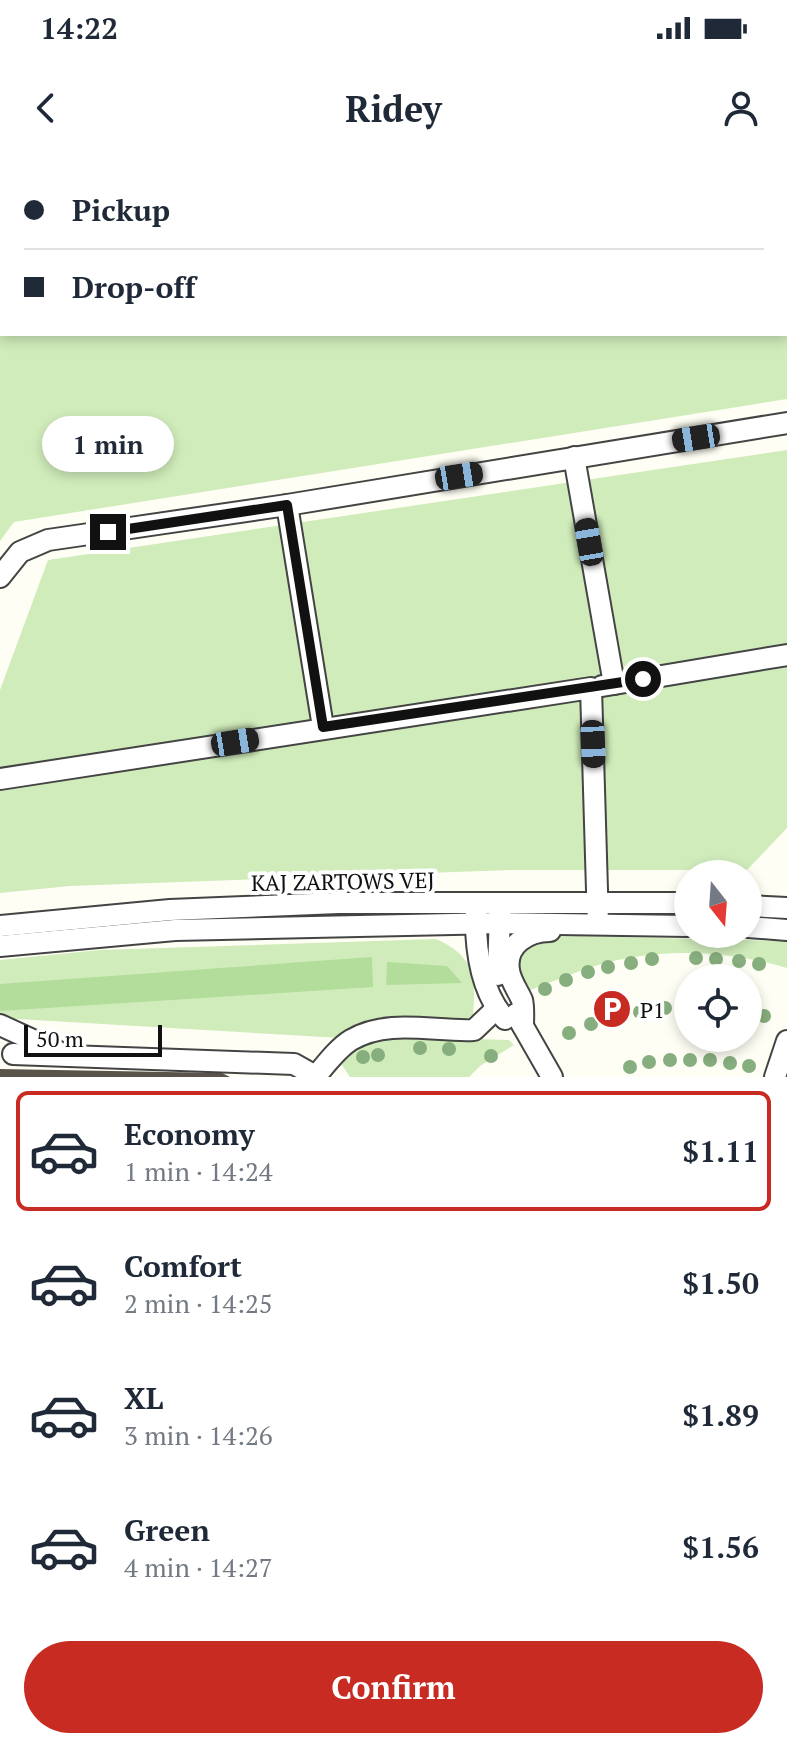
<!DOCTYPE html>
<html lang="en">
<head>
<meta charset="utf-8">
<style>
	body { margin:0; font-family:"PT Serif",serif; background:#f2f2f3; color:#1f2937; height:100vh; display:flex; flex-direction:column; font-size:30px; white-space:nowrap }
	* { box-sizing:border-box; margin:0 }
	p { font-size:26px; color:#747a83 }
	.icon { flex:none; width:44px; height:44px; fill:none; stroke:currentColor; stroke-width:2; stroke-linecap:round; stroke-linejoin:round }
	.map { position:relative; height:917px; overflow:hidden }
	.drawer { display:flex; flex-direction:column; background:#fff; flex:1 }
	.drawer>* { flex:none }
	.banner { position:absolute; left:0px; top:0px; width:788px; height:176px; box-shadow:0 4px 12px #0003; display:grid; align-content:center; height:176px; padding:0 24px; background:#fff }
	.needle { width:52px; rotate:163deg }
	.fabs { position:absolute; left:674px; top:700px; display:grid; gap:16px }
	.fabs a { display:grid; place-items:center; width:88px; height:88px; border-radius:50%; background:#fff; box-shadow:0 4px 12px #0003; font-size:40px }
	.scale { position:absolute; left:24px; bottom:20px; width:138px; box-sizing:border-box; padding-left:8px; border:4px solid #111; border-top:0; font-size:22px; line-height:28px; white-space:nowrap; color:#111; -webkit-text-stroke:6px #fff; paint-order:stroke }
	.end { position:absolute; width:36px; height:36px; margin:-18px; border:10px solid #111; background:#fff; box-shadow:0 0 0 4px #fff }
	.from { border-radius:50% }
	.bubble { position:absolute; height:56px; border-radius:28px; background:#fff; box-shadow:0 4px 12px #0003; font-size:26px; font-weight:600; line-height:56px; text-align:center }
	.car { position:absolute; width:24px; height:48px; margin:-24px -12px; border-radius:10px; box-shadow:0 0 6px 2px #0007; background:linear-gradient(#222 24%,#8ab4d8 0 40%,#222 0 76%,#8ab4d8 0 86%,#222 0) }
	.banner b { display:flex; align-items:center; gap:28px; height:76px; font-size:30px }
	.banner b+b { border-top:2px solid #e0e1e3 }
	.banner i { width:20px; height:20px; background:#1f2937 }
	ul { padding:14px 0 0; list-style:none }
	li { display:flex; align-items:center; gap:24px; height:120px; margin:0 16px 12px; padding:0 8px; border:4px solid transparent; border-radius:12px }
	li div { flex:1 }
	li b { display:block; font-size:30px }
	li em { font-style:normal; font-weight:600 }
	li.current { border-color:#c72b22 }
	li>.icon { width:72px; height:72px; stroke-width:1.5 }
	.button { display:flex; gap:16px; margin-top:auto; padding:16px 24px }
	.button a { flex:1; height:92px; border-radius:48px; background:#c72b22; color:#fff; font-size:32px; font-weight:600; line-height:92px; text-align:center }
	.status { display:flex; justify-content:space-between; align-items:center; height:56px; padding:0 40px; background:#fff; direction:ltr }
	.status svg { height:22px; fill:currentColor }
	header { display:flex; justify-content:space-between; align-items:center; height:104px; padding:0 24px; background:#fff; font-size:36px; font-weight:600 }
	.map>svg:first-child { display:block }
	.green { fill:#d0ecbb; fill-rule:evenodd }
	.forest { fill:#b2dd9a }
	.building { fill:#5a534c }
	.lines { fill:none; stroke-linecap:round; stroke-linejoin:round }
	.minor-casing { stroke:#444; stroke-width:24 }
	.minor { stroke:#fff; stroke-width:20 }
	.tree { fill:#87ae7e }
	.route { stroke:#111; stroke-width:10 }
	.labels { text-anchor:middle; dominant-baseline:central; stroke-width:8; stroke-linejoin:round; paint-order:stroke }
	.street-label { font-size:22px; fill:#111; stroke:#fff }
	.poi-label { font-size:22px; fill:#111; stroke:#fff; text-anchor:start }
</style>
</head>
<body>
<div class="status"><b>14:22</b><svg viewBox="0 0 49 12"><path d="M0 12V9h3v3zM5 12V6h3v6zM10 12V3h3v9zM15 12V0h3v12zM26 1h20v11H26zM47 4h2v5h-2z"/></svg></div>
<header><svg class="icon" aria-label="back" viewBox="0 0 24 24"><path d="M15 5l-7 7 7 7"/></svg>Ridey<svg class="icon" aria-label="person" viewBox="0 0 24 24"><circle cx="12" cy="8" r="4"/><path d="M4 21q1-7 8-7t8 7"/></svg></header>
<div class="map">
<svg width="787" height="917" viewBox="0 0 787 917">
	<rect width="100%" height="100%" fill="#fffef4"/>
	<g class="green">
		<path d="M 0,0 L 787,0 L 787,239 L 14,362 L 0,381 ZM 2,2 L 786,2 L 786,174 L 2,174 Z"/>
		<polygon points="787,290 787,668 747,710 512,710 70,726 0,733 0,530 48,400"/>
		<path d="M 576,776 L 787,781 L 787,808 C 726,790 657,787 595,806 C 572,813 548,824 525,832 L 517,811 L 519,796 L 544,777 Z"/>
		<path d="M 436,779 C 474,796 476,816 473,855 L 463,861 L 341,878 L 0,858 L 0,800 L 100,790 Z"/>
		<path d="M 400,877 L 509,880 L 514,885 L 480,906 L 469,917 L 350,917 L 340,902 C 359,885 375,880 400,877 Z"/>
	</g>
	<g class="forest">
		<polygon points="372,797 373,827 0,851 0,824"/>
		<polygon points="387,802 447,806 462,823 386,825"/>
	</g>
	<polygon class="building" points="0,909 222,913 230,917 0,917"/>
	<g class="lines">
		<g class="minor-casing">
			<g id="minor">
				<polyline points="574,297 614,524"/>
				<polyline points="287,345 323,567"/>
				<polyline points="0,417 20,392 48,380 287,345 787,263"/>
				<polyline points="602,526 787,495"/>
				<polyline points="0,619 591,528 598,764"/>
				<polyline points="748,746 787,748"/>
				<path d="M 476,750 C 475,787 480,830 505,859"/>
				<polyline points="0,766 170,750 338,743 688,743"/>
				<polyline points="748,767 787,770"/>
				<polyline points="0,786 175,770 500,763 688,766"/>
				<polyline points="498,815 500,751"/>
				<polyline points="516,854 552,917"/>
				<polyline points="0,865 59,892"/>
				<path d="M 523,866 C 523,858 524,848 522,840 C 518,831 510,820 509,810 C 505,785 528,771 550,771"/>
				<polyline points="13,894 294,904 317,917"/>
				<path d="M 316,916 C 326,904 338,888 351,880 C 388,858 434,872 474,870 L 496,849"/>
				<polyline points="775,917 787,881"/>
			</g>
		</g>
		<use href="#minor" class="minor"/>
	</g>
	<g class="tree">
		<circle cx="696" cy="798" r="7"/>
		<circle cx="652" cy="799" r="7"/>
		<circle cx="716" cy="799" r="7"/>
		<circle cx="739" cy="801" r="7"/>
		<circle cx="631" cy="803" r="7"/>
		<circle cx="759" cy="804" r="7"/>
		<circle cx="608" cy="807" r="7"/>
		<circle cx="588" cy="812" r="7"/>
		<circle cx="566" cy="820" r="7"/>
		<circle cx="545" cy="829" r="7"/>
		<circle cx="665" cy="848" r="7"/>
		<circle cx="640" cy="852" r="7"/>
		<circle cx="764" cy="856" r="7"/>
		<circle cx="615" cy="857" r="7"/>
		<circle cx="591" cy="864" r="7"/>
		<circle cx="569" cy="873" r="7"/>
		<circle cx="420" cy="888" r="7"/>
		<circle cx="449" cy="889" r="7"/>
		<circle cx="378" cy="895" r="7"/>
		<circle cx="491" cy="896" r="7"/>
		<circle cx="363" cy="897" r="7"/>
		<circle cx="670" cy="900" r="7"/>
		<circle cx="690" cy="900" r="7"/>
		<circle cx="710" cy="900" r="7"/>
		<circle cx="649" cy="902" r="7"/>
		<circle cx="730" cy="903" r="7"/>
		<circle cx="749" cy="906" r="7"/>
		<circle cx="630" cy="907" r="7"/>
	</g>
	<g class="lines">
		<polyline class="route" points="108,372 287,345 323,567 643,519"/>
	</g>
	<defs>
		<g id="parking-disc" transform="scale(2)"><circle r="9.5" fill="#c72b22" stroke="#fff"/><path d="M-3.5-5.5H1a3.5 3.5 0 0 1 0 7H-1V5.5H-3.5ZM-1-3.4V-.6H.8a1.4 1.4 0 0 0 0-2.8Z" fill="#fff"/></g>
	</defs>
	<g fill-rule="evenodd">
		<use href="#parking-disc" x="612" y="849"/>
	</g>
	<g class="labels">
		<g class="street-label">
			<text transform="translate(343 721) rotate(-1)">KAJ ZARTOWS VEJ</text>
		</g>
		<g class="poi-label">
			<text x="640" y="849">P1</text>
		</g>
	</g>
</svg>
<div class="fabs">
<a><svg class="needle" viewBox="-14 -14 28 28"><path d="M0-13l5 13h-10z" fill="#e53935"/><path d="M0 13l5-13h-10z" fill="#747a83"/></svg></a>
<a><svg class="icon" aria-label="locate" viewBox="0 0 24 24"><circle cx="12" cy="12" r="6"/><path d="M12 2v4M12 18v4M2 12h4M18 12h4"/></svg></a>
</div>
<div class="scale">50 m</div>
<i class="end from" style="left:643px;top:519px"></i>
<i class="end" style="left:108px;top:372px"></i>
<div class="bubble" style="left:42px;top:256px;width:132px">1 min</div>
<i class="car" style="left:696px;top:278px;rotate:261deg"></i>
<i class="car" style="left:459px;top:316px;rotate:81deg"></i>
<i class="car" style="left:589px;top:382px;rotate:350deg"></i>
<i class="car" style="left:235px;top:582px;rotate:81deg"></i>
<i class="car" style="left:593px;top:584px;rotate:178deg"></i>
<div class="banner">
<b><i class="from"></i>Pickup</b>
<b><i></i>Drop-off</b>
</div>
</div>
<section class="drawer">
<ul>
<li class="current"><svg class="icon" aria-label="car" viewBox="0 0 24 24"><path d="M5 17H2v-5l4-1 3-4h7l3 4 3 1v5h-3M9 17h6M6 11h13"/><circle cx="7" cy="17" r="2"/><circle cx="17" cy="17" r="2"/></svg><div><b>Economy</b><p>1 min · 14:24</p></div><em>$1.11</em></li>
<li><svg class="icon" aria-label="car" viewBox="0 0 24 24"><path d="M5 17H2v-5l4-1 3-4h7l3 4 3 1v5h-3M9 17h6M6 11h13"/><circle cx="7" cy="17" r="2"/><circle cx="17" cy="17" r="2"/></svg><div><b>Comfort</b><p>2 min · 14:25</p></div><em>$1.50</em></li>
<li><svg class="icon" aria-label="car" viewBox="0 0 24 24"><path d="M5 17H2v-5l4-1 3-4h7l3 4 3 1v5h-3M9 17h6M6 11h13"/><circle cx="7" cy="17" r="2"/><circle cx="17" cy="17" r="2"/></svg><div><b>XL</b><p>3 min · 14:26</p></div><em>$1.89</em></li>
<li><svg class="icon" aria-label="car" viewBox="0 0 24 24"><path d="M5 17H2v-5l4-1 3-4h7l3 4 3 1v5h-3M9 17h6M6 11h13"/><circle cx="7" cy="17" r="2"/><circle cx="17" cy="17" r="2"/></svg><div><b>Green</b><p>4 min · 14:27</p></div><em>$1.56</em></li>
</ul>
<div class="button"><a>Confirm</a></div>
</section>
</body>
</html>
